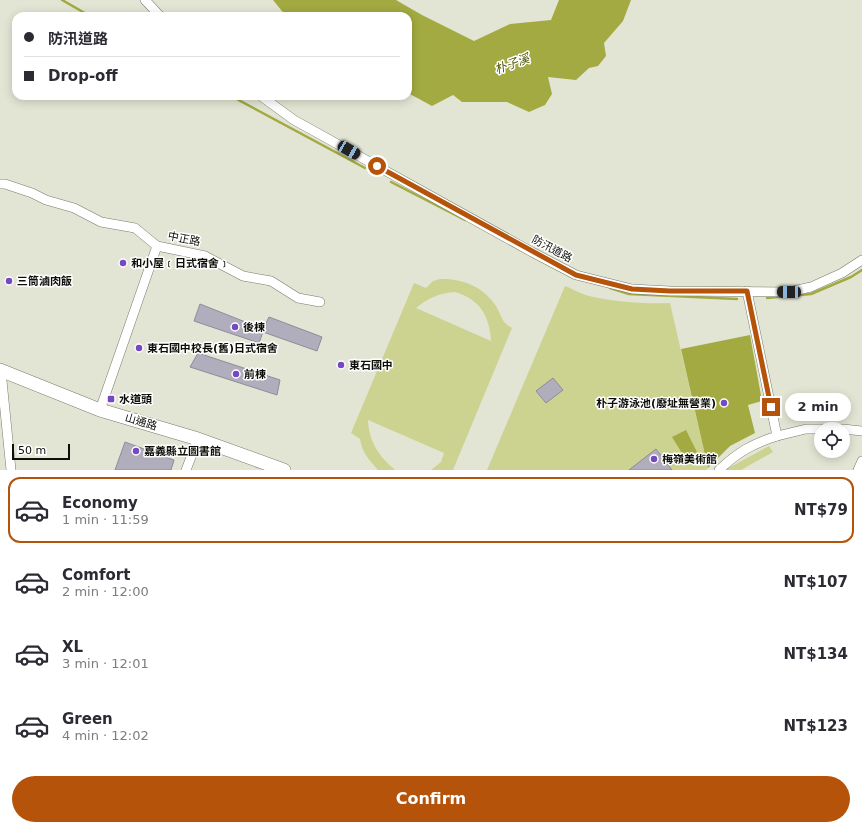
<!DOCTYPE html>
<html lang="en">
<head>
<meta charset="utf-8">
<style>
	body { margin:0; font-family:"DejaVu Sans","Noto Sans TC",sans-serif; background:#f7f7f7; color:#2b2b33; height:100vh; display:flex; flex-direction:column; font-size:15px; white-space:nowrap }
	* { box-sizing:border-box; margin:0 }
	p { font-size:13px; color:#7c7c81 }
	.icon { flex:none; width:22px; height:22px; fill:none; stroke:currentColor; stroke-width:2; stroke-linecap:round; stroke-linejoin:round }
	.map { position:relative; height:470px; overflow:hidden }
	.sheet { display:flex; flex-direction:column; background:#fff; flex:1 }
	.sheet>* { flex:none }
	.banner { position:absolute; left:12px; top:12px; width:400px; height:88px; border-radius:12px; box-shadow:0 2px 10px #0003; display:grid; align-content:center; height:88px; padding:0 12px; background:#fff }
	.controls { position:absolute; left:814px; top:422px; display:grid; gap:8px }
	.controls a { display:grid; place-items:center; width:36px; height:36px; border-radius:50%; background:#fff; box-shadow:0 2px 10px #0003; font-size:20px }
	.scale { position:absolute; left:12px; bottom:10px; width:58px; box-sizing:border-box; padding-left:4px; border:2px solid #0d0e08; border-top:0; font-size:11px; line-height:14px; white-space:nowrap; color:#0d0e08; -webkit-text-stroke:3px #fff; paint-order:stroke }
	.end { position:absolute; width:18px; height:18px; margin:-9px; border:5px solid #b45309; background:#fff; box-shadow:0 0 0 2px #fff }
	.from { border-radius:50% }
	.bubble { position:absolute; height:28px; border-radius:14px; background:#fff; box-shadow:0 2px 10px #0003; font-size:13px; font-weight:600; line-height:28px; text-align:center }
	.car { position:absolute; width:12px; height:24px; margin:-12px -6px; border-radius:5px; box-shadow:0 0 3px 1px #0007; background:linear-gradient(#222 24%,#8ab4d8 0 40%,#222 0 76%,#8ab4d8 0 86%,#222 0) }
	.banner b { display:flex; align-items:center; gap:14px; height:38px; font-size:15px }
	.banner b+b { border-top:1px solid #e1e1e2 }
	.banner i { width:10px; height:10px; background:#2b2b33 }
	ul { padding:7px 0 0; list-style:none }
	li { display:flex; align-items:center; gap:12px; height:66px; margin:0 8px 6px; padding:0 4px; border:2px solid transparent; border-radius:12px }
	li div { flex:1 }
	li b { display:block; font-size:15px }
	li em { font-style:normal; font-weight:600 }
	li.on { border-color:#b45309 }
	li>.icon { width:36px; height:36px; stroke-width:1.5 }
	.button { display:flex; gap:8px; margin-top:auto; padding:8px 12px }
	.button a { flex:1; height:46px; border-radius:24px; background:#b45309; color:#fff; font-size:16px; font-weight:600; line-height:46px; text-align:center }
	.map>svg:first-child { display:block }
	.green { fill:#ccd390; fill-rule:evenodd }
	.water { fill:#a2aa41 }
	.lines { fill:none; stroke-linecap:round; stroke-linejoin:round }
	.stream { stroke:#a2aa41; stroke-width:2.5 }
	.building { fill:#b0adbd; stroke:#8f8b9b }
	.street-casing { stroke:#787b6b; stroke-width:10 }
	.secondary-casing { stroke:#787b6b; stroke-width:14 }
	.street { stroke:#fff; stroke-width:9 }
	.secondary { stroke:#fff; stroke-width:13 }
	.route { stroke:#b45309; stroke-width:5 }
	.poi-dot { fill:#7549c1; stroke:#fff; stroke-width:1.5 }
	.labels { text-anchor:middle; dominant-baseline:central; stroke-width:3; stroke-linejoin:round; paint-order:stroke }
	.street-label { font-size:11px; fill:#0d0e08; stroke:#fff }
	.poi-label { font-size:11px; font-weight:bold; fill:#0d0e08; stroke:#fff; text-anchor:start }
	.water-label { font-size:12px; font-style:italic; fill:#4e5300; stroke:#fff }
</style>
</head>
<body>
<div class="map">
<svg width="862" height="470" viewBox="0 0 862 470">
	<rect width="100%" height="100%" fill="#e3e5d4"/>
	<g class="green">
		<path d="M 440,279 C 462,278 484,287 496,306 C 502,316 501,322 512,328 L 453,470 L 431,470 L 441,462 L 444,453 L 368,420 C 369,442 379,456 395,470 L 378,470 C 369,460 362,452 360,439 L 351,433 L 414,283 L 426,288 L 433,281 ZM 455,292 C 480,299 490,317 491,341 L 416,308 C 428,298 440,293 455,292 Z"/>
		<path d="M 565,286 C 573,289 581,294 589,296 C 615,302 643,304 670,303 L 708,468 L 706,470 L 487,470 Z"/>
		<polygon points="769,446 773,452 741,470 725,470"/>
	</g>
	<g class="water">
		<polygon points="273,0 396,0 422,15 474,41 510,24 551,20 559,0 631,0 623,21 604,43 606,56 598,66 589,68 576,80 548,77 552,94 545,105 529,112 507,102 462,102 453,95 432,106 408,93 408,16 286,16"/>
		<polygon points="750,335 762,401 748,405 755,433 730,446 708,468 681,349"/>
		<polygon points="686,430 697,452 685,458 672,437"/>
	</g>
	<g class="lines">
		<g class="stream">
			<polyline points="62,0 90,16"/>
			<polyline points="231,96 365,168"/>
			<polyline points="391,182 465,220"/>
			<polyline points="610,288 629,294 737,299"/>
			<polyline points="767,298 811,294 851,277 862,270"/>
		</g>
	</g>
	<g class="building">
		<polygon points="200,304 263,329 269,317 322,337 317,351 263,332 259,343 194,321"/>
		<polygon points="198,353 280,380 277,395 190,367"/>
		<polygon points="553,378 563,390 546,403 536,391"/>
		<polygon points="125,442 174,460 171,470 115,470"/>
		<polygon points="656,449 672,470 629,470"/>
	</g>
	<g class="lines">
		<g class="street-casing">
			<g id="street">
				<polyline points="145,0 160,16"/>
				<polyline points="261,96 294,120 532,252 576,275 632,289 670,291 789,292 811,287 842,273 862,260"/>
				<polyline points="0,184 5,184 32,193 46,200 74,208 101,222 135,228 157,246 205,256 243,276 271,281 298,298 320,302"/>
				<polyline points="1,371 11,470"/>
				<polyline points="100,410 157,246"/>
				<polyline points="843,429 862,431"/>
				<polyline points="777,436 806,429 821,429"/>
				<polyline points="186,470 198,439"/>
				<path d="M 719,470 C 738,452 752,444 777,436 L 747,291"/>
				<polyline points="858,470 862,461"/>
			</g>
		</g>
		<g class="secondary-casing">
			<polyline id="secondary" points="0,370 100,410 198,439 284,470"/>
		</g>
		<use href="#street" class="street"/>
		<use href="#secondary" class="secondary"/>
	</g>
	<g class="lines">
		<polyline class="route" points="377,166 576,275 632,289 670,291 747,291 771,407"/>
	</g>
	<g class="poi-dot">
		<circle cx="123" cy="263" r="4"/>
		<circle cx="9" cy="281" r="4"/>
		<circle cx="235" cy="327" r="4"/>
		<circle cx="139" cy="348" r="4"/>
		<circle cx="341" cy="365" r="4"/>
		<circle cx="236" cy="374" r="4"/>
		<rect x="107" y="395" width="8" height="8" rx="2"/>
		<circle cx="724" cy="403" r="4"/>
		<circle cx="136" cy="451" r="4"/>
		<circle cx="654" cy="459" r="4"/>
	</g>
	<g class="labels">
		<g class="street-label">
			<text transform="translate(184 239) rotate(11)">中正路</text>
			<text transform="translate(552 249) rotate(28)">防汛道路</text>
			<text transform="translate(141 422) rotate(16)">山通路</text>
		</g>
		<g class="poi-label">
			<text x="131" y="263">和小屋﹝日式宿舍﹞</text>
			<text x="17" y="281">三筒滷肉飯</text>
			<text x="243" y="327">後棟</text>
			<text x="147" y="348">東石國中校長(舊)日式宿舍</text>
			<text x="349" y="365">東石國中</text>
			<text x="244" y="374">前棟</text>
			<text x="119" y="399">水道頭</text>
			<text x="716" y="403" text-anchor="end">朴子游泳池(廢址無營業)</text>
			<text x="144" y="451">嘉義縣立圖書館</text>
			<text x="662" y="459">梅嶺美術館</text>
		</g>
		<g class="water-label">
			<text transform="translate(512 64) rotate(-20)">朴子溪</text>
		</g>
	</g>
</svg>
<div class="controls">
<a><svg class="icon" aria-label="locate" viewBox="0 0 24 24"><circle cx="12" cy="12" r="6"/><path d="M12 2v4M12 18v4M2 12h4M18 12h4"/></svg></a>
</div>
<div class="scale">50 m</div>
<i class="end from" style="left:377px;top:166px"></i>
<i class="end" style="left:771px;top:407px"></i>
<div class="bubble" style="left:785px;top:393px;width:66px">2 min</div>
<i class="car" style="left:349px;top:150px;rotate:120deg"></i>
<i class="car" style="left:789px;top:292px;rotate:271deg"></i>
<div class="banner">
<b><i class="from"></i>防汛道路</b>
<b><i></i>Drop-off</b>
</div>
</div>
<section class="sheet">
<ul>
<li class="on"><svg class="icon" aria-label="car" viewBox="0 0 24 24"><path d="M5 17H2v-5l4-1 3-4h7l3 4 3 1v5h-3M9 17h6M6 11h13"/><circle cx="7" cy="17" r="2"/><circle cx="17" cy="17" r="2"/></svg><div><b>Economy</b><p>1 min · 11:59</p></div><em>NT$79</em></li>
<li><svg class="icon" aria-label="car" viewBox="0 0 24 24"><path d="M5 17H2v-5l4-1 3-4h7l3 4 3 1v5h-3M9 17h6M6 11h13"/><circle cx="7" cy="17" r="2"/><circle cx="17" cy="17" r="2"/></svg><div><b>Comfort</b><p>2 min · 12:00</p></div><em>NT$107</em></li>
<li><svg class="icon" aria-label="car" viewBox="0 0 24 24"><path d="M5 17H2v-5l4-1 3-4h7l3 4 3 1v5h-3M9 17h6M6 11h13"/><circle cx="7" cy="17" r="2"/><circle cx="17" cy="17" r="2"/></svg><div><b>XL</b><p>3 min · 12:01</p></div><em>NT$134</em></li>
<li><svg class="icon" aria-label="car" viewBox="0 0 24 24"><path d="M5 17H2v-5l4-1 3-4h7l3 4 3 1v5h-3M9 17h6M6 11h13"/><circle cx="7" cy="17" r="2"/><circle cx="17" cy="17" r="2"/></svg><div><b>Green</b><p>4 min · 12:02</p></div><em>NT$123</em></li>
</ul>
<div class="button"><a>Confirm</a></div>
</section>
</body>
</html>
